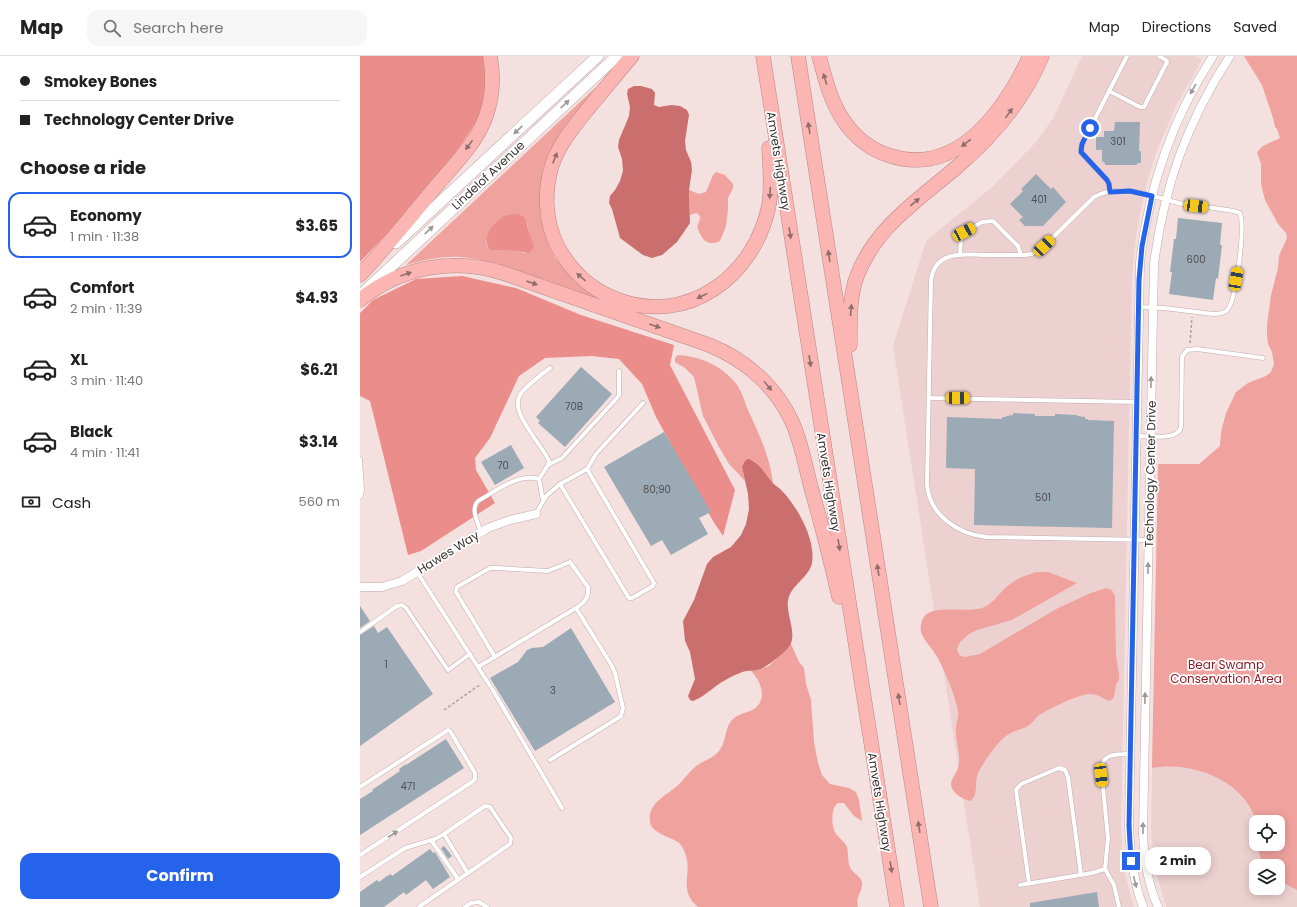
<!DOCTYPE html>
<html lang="en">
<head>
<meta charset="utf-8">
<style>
	body { margin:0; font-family:Poppins,sans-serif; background:#f6f6f6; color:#222; height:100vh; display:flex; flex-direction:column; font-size:15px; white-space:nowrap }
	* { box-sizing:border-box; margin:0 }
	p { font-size:13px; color:#767676 }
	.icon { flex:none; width:22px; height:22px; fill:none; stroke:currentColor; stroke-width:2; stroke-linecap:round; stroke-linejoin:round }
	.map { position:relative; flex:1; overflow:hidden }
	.details { display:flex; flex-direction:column; background:#fff; width:360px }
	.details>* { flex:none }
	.hud { display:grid; align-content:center; height:88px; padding:0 20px; background:#fff }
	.tools { position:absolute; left:889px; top:759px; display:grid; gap:8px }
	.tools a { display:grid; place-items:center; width:36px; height:36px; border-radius:8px; background:#fff; box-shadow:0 2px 10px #0003; font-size:20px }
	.end { position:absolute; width:18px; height:18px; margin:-9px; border:5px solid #2563eb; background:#fff; box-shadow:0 0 0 2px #fff }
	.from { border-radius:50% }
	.bubble { position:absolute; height:28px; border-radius:12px; background:#fff; box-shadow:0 2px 10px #0003; font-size:13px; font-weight:700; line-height:28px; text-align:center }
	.car { position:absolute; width:12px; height:24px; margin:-12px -6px; border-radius:5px; box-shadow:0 0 3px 1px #0007; background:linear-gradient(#f5c518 24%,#345 0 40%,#f5c518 0 76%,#345 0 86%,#f5c518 0) }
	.hud b { display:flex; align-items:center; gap:14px; height:38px; font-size:15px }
	.hud b+b { border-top:1px solid #e0e0e0 }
	.hud i { width:10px; height:10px; background:#222 }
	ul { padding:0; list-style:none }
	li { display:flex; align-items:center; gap:12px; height:66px; margin:0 8px 6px; padding:0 12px; border:2px solid transparent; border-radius:12px }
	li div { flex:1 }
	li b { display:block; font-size:15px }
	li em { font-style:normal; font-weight:700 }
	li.current { border-color:#2563eb }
	li>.icon { width:36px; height:36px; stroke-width:1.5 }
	h2 { padding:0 20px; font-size:18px; line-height:48px }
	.pay { display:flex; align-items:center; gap:10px; height:44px; padding:0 20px; font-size:15px }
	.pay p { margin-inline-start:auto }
	.cta { display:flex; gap:8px; margin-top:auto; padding:8px 20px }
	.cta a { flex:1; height:46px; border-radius:12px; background:#2563eb; color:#fff; font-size:16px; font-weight:700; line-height:46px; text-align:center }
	header { display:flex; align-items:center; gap:24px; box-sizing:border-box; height:56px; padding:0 20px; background:#fff; border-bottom:1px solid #e0e0e0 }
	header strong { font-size:19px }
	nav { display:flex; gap:22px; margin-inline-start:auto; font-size:14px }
	.search { width:280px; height:36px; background:#f6f6f6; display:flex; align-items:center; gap:10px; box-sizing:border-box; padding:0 14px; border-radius:12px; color:#767676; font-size:15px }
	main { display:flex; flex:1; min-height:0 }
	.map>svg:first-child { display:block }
	.built { fill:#edd1d0; fill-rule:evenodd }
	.green { fill:#f0a29f; fill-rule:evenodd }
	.forest { fill:#eb8d8b }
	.water { fill:#ca6f6e }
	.building { fill:#9baab4 }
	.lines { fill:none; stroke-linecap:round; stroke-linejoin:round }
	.service-casing { stroke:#c0adac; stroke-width:5 }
	.minor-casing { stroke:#c0adac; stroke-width:9 }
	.secondary-casing { stroke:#c0adac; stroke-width:12 }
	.motorway-casing { stroke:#b78786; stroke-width:15 }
	.path { stroke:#afa09f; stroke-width:1.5; stroke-dasharray:3 2; stroke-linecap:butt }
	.service { stroke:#fff; stroke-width:4 }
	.minor { stroke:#fff; stroke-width:8 }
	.secondary { stroke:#fff; stroke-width:11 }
	.motorway { stroke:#fbb6b3; stroke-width:14 }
	.oneway { fill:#906d6c }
	.oneway2 { fill:#9c9898 }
	.route { stroke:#2563eb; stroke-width:5 }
	.labels { text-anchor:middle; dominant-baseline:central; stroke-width:3.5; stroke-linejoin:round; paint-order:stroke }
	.number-label { font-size:10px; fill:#524f52 }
	.street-label { font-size:12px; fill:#393131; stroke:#fff }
	.park-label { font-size:12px; fill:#8c1d28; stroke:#fff }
</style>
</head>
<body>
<header>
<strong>Map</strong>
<div class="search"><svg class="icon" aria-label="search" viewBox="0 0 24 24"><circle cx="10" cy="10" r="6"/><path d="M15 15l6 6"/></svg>Search here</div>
<nav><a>Map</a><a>Directions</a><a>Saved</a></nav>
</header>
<main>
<section class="details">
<div class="hud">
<b><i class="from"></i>Smokey Bones</b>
<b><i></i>Technology Center Drive</b>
</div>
<h2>Choose a ride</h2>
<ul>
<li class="current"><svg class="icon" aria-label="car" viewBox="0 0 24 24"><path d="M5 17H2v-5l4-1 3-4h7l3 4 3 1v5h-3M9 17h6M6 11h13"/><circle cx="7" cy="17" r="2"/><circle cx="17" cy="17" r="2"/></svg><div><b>Economy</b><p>1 min · 11:38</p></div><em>$3.65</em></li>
<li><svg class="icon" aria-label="car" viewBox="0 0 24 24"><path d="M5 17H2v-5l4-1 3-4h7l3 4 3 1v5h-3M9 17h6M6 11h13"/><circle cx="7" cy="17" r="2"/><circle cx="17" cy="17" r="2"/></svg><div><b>Comfort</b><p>2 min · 11:39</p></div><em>$4.93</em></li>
<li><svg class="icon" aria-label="car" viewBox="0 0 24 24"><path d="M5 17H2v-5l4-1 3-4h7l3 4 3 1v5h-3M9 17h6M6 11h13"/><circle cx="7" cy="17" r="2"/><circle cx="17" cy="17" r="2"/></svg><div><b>XL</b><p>3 min · 11:40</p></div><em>$6.21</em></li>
<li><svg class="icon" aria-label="car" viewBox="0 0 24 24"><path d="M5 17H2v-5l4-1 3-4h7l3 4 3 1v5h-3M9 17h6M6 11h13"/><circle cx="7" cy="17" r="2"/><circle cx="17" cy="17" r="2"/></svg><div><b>Black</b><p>4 min · 11:41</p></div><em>$3.14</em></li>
</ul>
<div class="pay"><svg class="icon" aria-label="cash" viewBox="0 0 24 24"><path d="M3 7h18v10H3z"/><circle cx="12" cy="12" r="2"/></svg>Cash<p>560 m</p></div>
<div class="cta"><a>Confirm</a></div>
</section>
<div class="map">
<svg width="937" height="851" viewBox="0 0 937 851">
	<rect width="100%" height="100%" fill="#f4e0df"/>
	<g class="built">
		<polygon points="722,0 835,0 842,4 816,50 796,97 787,127 780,158 775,189 772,220 761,774 765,818 774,851 620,851 533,290 566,185 631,132 676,86 692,64 700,48"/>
		<path d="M 793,674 L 937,702 L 937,851 L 806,851 L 795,812 L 791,777 ZM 896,766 L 918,766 L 918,788 L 896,788 ZM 896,810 L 918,810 L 918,832 L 896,832 Z"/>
	</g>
	<g class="green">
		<path d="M 884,0 L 937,0 L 937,834 L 918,824 L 918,810 L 905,810 L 901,803 L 896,788 L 918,788 L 918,766 L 896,766 L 896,786 C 895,779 896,765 894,759 C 879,722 829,705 792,712 L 798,408 L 839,408 L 860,390 L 861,376 L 866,357 L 876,336 L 888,327 L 906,320 L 911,316 L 914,308 L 912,296 L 908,288 L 907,280 L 907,269 L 911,239 L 918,212 L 919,200 L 927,182 L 926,177 L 918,168 L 905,144 L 901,128 L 901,108 L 897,96 L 903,90 L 920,82 L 917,73 L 915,71 L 913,62 L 902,29 Z"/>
		<path d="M 236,31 L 201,77 L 183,118 L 180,142 L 184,176 L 195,202 L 213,222 L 237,240 L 236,244 C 213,236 189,227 165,218 C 144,211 122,202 100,201 C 82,200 64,204 46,209 ZM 167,167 L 169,176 L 165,197 L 157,195 L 130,194 L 127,190 L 126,185 Z"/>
		<path d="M 356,116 L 365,119 L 373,128 L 373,132 L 368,142 L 368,153 L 366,170 L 360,185 C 346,191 342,183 337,171 L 340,163 L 340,160 L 337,157 L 330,159 L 329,134 L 339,138 L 346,136 L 353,119 Z"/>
		<path d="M 318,299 C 339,300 360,309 373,324 C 381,332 384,344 388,354 C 399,378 410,401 413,427 L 394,405 L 382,411 L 385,425 L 369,408 L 359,391 L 343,360 L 334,321 L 325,312 L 315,306 L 315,302 Z"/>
		<path d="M 676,516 L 688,516 L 717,527 L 652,564 L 617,574 L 609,578 L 600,586 L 597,593 L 599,599 L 605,601 L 620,598 L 698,552 L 731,537 L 746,532 L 752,534 L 755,541 L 756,599 L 759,619 L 759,624 L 756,629 L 754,641 L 750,645 C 743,643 738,638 730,638 C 719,638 689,653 679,659 C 675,663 671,669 666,671 C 659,674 653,675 646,680 C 635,689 625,704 618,717 C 615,724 617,731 615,738 C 615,740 612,743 611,745 C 603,744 592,737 591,729 C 591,722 596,718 598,712 C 602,699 595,686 596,673 C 596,666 599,662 598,655 C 595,639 583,609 574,596 C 570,590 563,583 561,576 C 560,571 561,565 564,561 C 572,548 607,557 622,552 C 634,548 639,536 649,529 C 657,522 667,519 676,516 Z"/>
		<path d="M 431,588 L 439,606 L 444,612 L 446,628 L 451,644 L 454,686 L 458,707 L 462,719 L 470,728 L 489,732 L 496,736 L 499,744 L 502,765 L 494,760 L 484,747 L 478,747 C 476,749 475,750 474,752 C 471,759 472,774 477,779 C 480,783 485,786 487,791 C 489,798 487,807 491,813 C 494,818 501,820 502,827 C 503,835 495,841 498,851 L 338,851 C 318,835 332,818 326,800 C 325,796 322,789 319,787 C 310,780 292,778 290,766 C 287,748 305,740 316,731 C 323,725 328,717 335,711 C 341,706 349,704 355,699 C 368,688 363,674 372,664 C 377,658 387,657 394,653 C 409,643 400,623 390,614 L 398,614 L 409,610 Z"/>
	</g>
	<g class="forest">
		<polygon points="0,0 123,0 126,23 124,41 118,63 101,89 49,155 0,206"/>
		<path d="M 154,158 C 167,158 166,166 169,176 C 170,180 172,185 174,189 L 173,192 L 169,197 L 157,195 L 130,194 C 120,182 134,166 144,160 C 147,159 151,159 154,158 Z"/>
		<polygon points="102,220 156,232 221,259 314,289 310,309 375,434 363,480 353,465 296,361 282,328 259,303 231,300 185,302 159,320 130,382 115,402 116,414 135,447 61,495 48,499 10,345 0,340 0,257 13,244 56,223"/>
	</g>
	<g class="water">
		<polygon points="274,30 281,30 292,33 295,37 294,49 299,51 311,49 320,50 327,54 329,59 325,85 326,94 331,106 332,114 329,134 330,167 317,186 302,199 292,202 283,199 260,182 252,153 249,147 250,140 255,134 260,125 263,115 262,103 258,91 259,84 269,60 270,51 267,38 268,33"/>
		<path d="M 388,403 C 399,406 405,418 412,426 C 415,430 420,432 423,436 C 438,452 456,484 452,507 C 449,522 430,529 428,545 C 426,558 437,578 430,589 C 426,596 405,613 397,614 C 391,615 386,614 380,617 C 370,621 359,627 351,634 C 345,638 341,642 333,645 L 330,644 L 328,640 L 335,623 L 330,596 L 325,585 L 323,565 L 334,544 L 347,508 L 353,501 L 371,491 L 381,479 L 386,468 L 389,453 L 388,438 L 382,411 L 385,405 Z"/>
	</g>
	<g class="building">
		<polygon points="755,66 780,66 779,95 781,95 781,107 777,107 777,109 745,109 745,107 742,105 742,94 736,94 736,81 744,81 744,75 754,75"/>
		<polygon points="676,118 691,133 693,131 706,146 683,170 665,170 659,164 663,161 650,148 663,135 661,133"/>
		<polygon points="818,162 862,167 860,189 862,189 858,223 856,222 853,244 809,238 812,216 810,216 814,183 816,183"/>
		<polygon points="221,311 252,338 205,391 178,367 180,365 176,361"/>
		<polygon points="653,357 675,358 675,360 695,360 695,358 717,359 717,360 725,361 725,363 728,363 728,364 754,365 752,472 614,469 615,413 586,412 587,361 642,363 642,361 646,361 646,360 653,359"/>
		<polygon points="304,376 351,456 339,462 348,478 311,499 302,484 291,490 244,411"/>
		<polygon points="151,389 164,412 135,429 121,406"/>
		<polygon points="0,550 10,565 0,572"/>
		<polygon points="14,570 18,577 27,571 73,638 0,690 0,579"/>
		<polygon points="211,572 255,646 175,695 130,622 158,606 167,594 172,592 183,591"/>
		<polygon points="86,683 104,712 0,779 0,743 13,735 12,734 40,715 39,713 46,708 46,709"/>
		<polygon points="84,790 92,800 88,803 81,792"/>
		<polygon points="70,793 73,797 75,796 90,821 73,833 66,824 46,839 44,836 24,851 0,851 0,836 17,824 19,826 27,820 31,818 32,820"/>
		<polygon points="737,836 739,851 670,851 670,847"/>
	</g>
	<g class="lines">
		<g class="service-casing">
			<g id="service">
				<polyline points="749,35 780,51 784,51 807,6 806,4 799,0"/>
				<polyline points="750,136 749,128 747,124 722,98 721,92 724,84 767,0"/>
				<polyline points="600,198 601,182 603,177 622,166 633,165 658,190 661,199"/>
				<path d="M 779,251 L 804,252 L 853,258 C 858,258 865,258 868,253 C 877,240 885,172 880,157 L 873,155 C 858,152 842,151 827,149 C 798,143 763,125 734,141 L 680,194 L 672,198 L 665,199 C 651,199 637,199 624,199 C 602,198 575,195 571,224 L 567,428 C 569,459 598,478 626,481 L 788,484"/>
				<polyline points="569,342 777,346"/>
				<path d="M 776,380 C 788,380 818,385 821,371 L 822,301 L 827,294 L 837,293 L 903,302"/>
				<polyline points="0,403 2,435 0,441"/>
				<polyline points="188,409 202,402 257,342 259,339 259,315"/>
				<polyline points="200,428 269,542 272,542 293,530 294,527 227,413"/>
				<path d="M 183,444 L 179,423 L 188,409 L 189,405 C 182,388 149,357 160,339 C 163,333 183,317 190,312"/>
				<polyline points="176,458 186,440 200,428 227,413 236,398 283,347"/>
				<path d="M 121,476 C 118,466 110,454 118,445 C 136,435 158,417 179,423"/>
				<polyline points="57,516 134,636 202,752"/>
				<polyline points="0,576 37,550 42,549 46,552 88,614 110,598"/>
				<path d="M 135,601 L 96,536 L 97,531 L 130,512 L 137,512 L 188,515 L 210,506 L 228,531 C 229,542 225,546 216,552"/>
				<polyline points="118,611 216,552 252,610 255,617 263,652 261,660 258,662 190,704"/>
				<polyline points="0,731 88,674 90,675 115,717 115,723 112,726 0,799"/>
				<polyline points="84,778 107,816"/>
				<polyline points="71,784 98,823"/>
				<polyline points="0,821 45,792 75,783 84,778 125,750 130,751 151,782 150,788 59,851"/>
				<polyline points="669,827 656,734 661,728 699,712 705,714 708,721 721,819"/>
				<polyline points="660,829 732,817 745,813"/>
				<polyline points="105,851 111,847 119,846 127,851"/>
				<path d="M 759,851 L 754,829 L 745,813 L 748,782 L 741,712 C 744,697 757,698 770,698"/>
			</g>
		</g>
		<g class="minor-casing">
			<g id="minor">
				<polyline points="0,531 22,531 42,525 128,472 150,464 176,458"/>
				<path d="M 783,851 C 773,824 770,798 769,769 L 780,207 C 788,133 812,63 853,0"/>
				<path d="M 798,851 C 788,828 784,803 783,778 L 794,208 C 804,130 827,66 870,0"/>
			</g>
		</g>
		<g class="secondary-casing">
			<g id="secondary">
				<polyline points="36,187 238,0"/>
				<polyline points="5,235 257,0"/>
			</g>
		</g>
		<g class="motorway-casing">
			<g id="motorway">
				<path d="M 272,0 C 258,16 245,33 231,49 C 216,68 200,86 192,109 C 184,135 185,165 197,189 C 210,214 230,233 256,243 C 327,271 395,220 409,149 C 412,131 410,111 409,92"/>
				<polyline points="403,0 537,851"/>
				<polyline points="438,0 571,851"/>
				<path d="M 459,0 C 465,21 470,44 482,62 C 494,81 510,94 531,100 C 599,121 645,53 670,0"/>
				<path d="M 0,219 C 27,190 52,159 77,129 C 95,108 117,86 126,60 C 133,40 134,21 130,0"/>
				<path d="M 0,244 C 40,211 93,201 143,217 L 349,289 C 386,304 417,331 433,368 C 442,389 446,413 452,435 C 462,470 471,506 479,541"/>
				<path d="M 490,289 C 490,267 489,241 497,220 C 516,170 560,143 598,110 C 634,79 664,44 682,0"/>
			</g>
		</g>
		<g class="path">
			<polyline points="830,287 832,261"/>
			<polyline points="84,654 121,628"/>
		</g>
		<use href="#service" class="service"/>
		<use href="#minor" class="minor"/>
		<use href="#secondary" class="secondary"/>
		<use href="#motorway" class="motorway"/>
	</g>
	<defs><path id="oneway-solid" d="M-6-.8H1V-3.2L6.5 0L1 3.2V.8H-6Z"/></defs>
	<g class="oneway">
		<use href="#oneway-solid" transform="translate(465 23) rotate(-107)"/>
		<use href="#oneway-solid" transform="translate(649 57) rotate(-54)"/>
		<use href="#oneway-solid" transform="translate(449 72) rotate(-99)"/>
		<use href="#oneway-solid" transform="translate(606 87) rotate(142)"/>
		<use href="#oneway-solid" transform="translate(109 89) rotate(126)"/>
		<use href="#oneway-solid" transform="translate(195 102) rotate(-68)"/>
		<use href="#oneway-solid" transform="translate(410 137) rotate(94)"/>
		<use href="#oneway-solid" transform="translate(555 146) rotate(-40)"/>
		<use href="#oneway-solid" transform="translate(430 177) rotate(81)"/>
		<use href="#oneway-solid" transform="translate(469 200) rotate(-99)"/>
		<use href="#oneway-solid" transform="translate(46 218) rotate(-19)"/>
		<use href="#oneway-solid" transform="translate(221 221) rotate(-139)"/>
		<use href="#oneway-solid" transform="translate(172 227) rotate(19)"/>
		<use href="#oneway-solid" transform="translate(342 240) rotate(154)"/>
		<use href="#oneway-solid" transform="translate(491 254) rotate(-85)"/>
		<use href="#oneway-solid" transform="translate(295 270) rotate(19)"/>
		<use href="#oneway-solid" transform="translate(450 305) rotate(81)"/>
		<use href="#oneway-solid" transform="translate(408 330) rotate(50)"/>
		<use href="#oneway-solid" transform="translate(479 489) rotate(81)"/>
		<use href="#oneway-solid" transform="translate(518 514) rotate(-99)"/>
		<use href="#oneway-solid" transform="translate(539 643) rotate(-99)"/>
		<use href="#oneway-solid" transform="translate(559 771) rotate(-99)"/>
		<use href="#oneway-solid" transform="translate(531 811) rotate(81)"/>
	</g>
	<g class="oneway2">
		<use href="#oneway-solid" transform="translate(833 33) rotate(120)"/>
		<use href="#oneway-solid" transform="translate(205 48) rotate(-43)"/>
		<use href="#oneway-solid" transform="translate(158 74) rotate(137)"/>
		<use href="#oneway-solid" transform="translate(69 174) rotate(-43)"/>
		<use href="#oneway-solid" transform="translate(791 326) rotate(-89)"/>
		<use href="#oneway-solid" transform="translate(788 512) rotate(-89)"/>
		<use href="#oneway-solid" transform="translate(785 642) rotate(-89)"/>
		<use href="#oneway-solid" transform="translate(783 772) rotate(-90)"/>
		<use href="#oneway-solid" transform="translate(33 778) rotate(-33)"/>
		<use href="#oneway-solid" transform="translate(775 826) rotate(76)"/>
	</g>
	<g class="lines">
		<polyline class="route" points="730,72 722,88 721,96 747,124 749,128 750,136 770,135 792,140 782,190 779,224 769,770 771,805"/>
	</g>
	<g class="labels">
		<g class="number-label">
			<text x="758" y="85">301</text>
			<text x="679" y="143">401</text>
			<text x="836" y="203">600</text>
			<text x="214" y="350">70B</text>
			<text x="143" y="409">70</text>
			<text x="297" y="433">80;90</text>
			<text x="683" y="441">501</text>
			<text x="26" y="608">1</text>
			<text x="193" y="634">3</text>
			<text x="48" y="730">471</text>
		</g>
		<g class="street-label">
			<text transform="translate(419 105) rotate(81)">Amvets Highway</text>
			<text transform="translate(128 119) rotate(-43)">Lindelof Avenue</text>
			<text transform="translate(790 418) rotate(-89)">Technology Center Drive</text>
			<text transform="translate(469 426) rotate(81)">Amvets Highway</text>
			<text transform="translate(88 496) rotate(-32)">Hawes Way</text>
			<text transform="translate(520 746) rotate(81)">Amvets Highway</text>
		</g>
		<g class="park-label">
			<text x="866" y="608">Bear Swamp<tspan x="866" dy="14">Conservation Area</tspan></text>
		</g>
	</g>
</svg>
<div class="tools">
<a><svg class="icon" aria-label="locate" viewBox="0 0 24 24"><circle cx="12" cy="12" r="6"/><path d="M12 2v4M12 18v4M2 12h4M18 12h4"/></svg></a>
<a><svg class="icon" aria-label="layers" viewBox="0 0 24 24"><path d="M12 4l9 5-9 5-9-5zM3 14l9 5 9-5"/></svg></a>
</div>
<i class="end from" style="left:730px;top:72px"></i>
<i class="end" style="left:771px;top:805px"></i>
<div class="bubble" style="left:785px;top:791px;width:66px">2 min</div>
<i class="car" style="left:836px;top:150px;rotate:96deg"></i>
<i class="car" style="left:604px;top:176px;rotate:62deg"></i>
<i class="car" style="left:684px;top:190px;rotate:46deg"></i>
<i class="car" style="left:876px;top:223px;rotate:10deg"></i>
<i class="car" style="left:598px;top:342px;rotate:91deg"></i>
<i class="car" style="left:741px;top:719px;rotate:173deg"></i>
</div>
</main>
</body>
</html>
